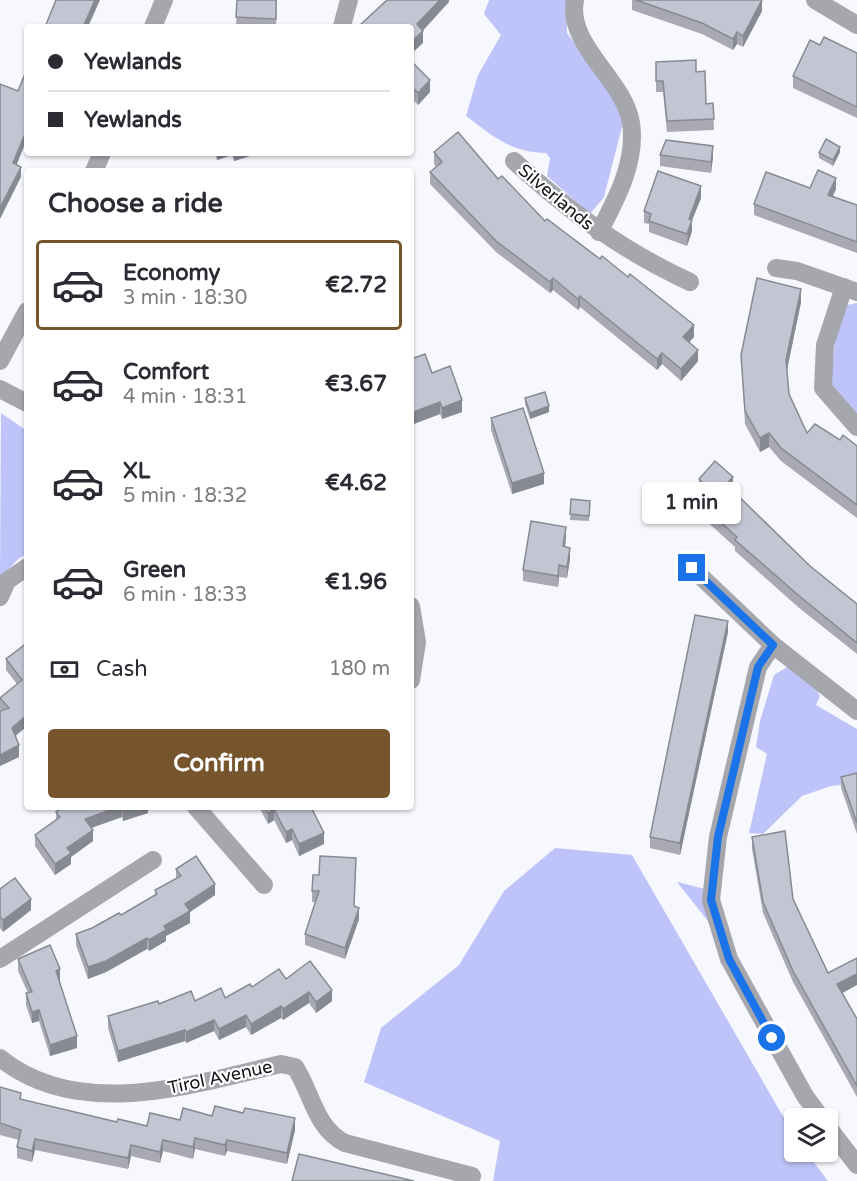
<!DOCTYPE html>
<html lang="en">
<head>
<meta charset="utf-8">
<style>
	body { margin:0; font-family:"Varela Round",sans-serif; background:#f2f2f3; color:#2b2b33; height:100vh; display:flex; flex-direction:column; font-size:22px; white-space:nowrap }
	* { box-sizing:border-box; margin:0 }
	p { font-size:20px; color:#7c7c81 }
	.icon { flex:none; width:33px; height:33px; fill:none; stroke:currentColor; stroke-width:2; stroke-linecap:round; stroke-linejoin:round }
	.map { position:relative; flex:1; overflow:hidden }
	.panel { position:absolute; left:24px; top:168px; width:390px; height:642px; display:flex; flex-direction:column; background:#fff; border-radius:6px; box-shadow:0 2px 4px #0004 }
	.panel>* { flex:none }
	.banner { position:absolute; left:24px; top:24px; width:390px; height:132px; border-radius:6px; box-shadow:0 2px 4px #0004; display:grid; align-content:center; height:132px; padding:0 24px; background:#fff }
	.tools { position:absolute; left:784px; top:1108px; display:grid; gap:12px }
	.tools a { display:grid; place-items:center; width:54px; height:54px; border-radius:6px; background:#fff; box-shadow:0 2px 4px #0004; font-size:30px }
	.end { position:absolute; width:27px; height:27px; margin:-14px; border:8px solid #1a73e8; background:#fff; box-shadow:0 0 0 3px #fff }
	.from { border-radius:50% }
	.bubble { position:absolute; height:42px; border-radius:6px; background:#fff; box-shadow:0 2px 4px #0004; font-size:20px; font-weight:700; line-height:42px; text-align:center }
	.banner b { display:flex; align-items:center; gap:21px; height:57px; font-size:22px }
	.banner b+b { border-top:2px solid #e1e1e2 }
	.banner i { width:15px; height:15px; background:#2b2b33 }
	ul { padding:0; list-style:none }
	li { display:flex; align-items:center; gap:18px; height:90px; margin:0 12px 9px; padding:0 12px; border:3px solid transparent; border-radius:6px }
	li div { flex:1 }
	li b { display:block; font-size:22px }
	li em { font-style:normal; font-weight:700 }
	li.on { border-color:#76552c }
	li>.icon { width:54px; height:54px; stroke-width:1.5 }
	h2 { padding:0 24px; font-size:27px; line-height:72px }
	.pay { display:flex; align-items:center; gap:15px; height:66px; padding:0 24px; font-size:22px }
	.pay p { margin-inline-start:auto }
	.button { display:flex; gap:12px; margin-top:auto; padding:12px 24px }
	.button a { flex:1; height:69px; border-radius:6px; background:#76552c; color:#fff; font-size:24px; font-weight:700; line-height:69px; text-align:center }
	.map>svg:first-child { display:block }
	.green { fill:#bec3fa }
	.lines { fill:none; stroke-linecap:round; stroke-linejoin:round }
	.minor { stroke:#a6a7ad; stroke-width:18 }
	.tertiary { stroke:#a6a7ad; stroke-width:18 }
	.wall { fill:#a8a9b5 }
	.shaded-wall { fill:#888a93 }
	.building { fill:#c3c5d2; stroke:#888a93; stroke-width:1.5 }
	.route { stroke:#1a73e8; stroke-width:8 }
	.labels { text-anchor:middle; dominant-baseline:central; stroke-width:4.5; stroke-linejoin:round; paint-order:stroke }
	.street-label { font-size:18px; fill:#14151a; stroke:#fff }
</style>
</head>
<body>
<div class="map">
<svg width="857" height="1181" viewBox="0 0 857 1181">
	<rect width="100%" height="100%" fill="#f7f8fd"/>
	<g class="green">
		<path d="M 489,0 L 567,0 L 567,33 L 612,96 L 623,123 L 604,197 L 590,214 L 547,176 L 550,158 L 546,153 C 510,152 494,137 466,116 L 478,75 L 501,35 L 484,14 Z"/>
		<polygon points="857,303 857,416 830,383 837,327 847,305"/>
		<polygon points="1,413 27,431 27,554 18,559 0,579"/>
		<polygon points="787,667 811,681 820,696 816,705 857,729 857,783 831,786 802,796 763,834 749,833 767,754 756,747 760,721 774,675"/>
		<polygon points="555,848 632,855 795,1137 795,1152 806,1152 828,1181 493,1181 500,1141 364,1082 381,1028 459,965 504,891"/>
		<polygon points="677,882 705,889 712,926"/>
	</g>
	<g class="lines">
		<g class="minor">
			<path d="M 575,0 C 566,45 624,79 631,123 C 637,161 616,200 599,232"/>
			<polyline points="342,26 349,0"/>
			<path d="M 514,161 C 570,212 621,250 690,282"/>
			<polyline points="776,268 797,271 857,292"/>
			<polyline points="844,287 825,345 823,388 857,427"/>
			<polyline points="0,389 27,403"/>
			<polyline points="692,568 773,645 857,711"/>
			<polyline points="0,597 7,581 27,567"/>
			<polyline points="411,606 417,642 411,680"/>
			<polyline points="773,645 758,667 718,837 711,900 729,959 805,1096 822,1119"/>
			<polyline points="196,807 264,885"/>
			<polyline points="0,959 153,860"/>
			<path d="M 0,1058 C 79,1122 193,1084 281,1064 L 295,1067 C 312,1093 315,1128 345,1143 L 472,1176"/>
			<polyline points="828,1127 857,1165"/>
		</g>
		<g class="tertiary">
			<polyline points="815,0 857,25"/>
			<polyline points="153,27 164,0"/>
			<polyline points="94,171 102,153"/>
			<polyline points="0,361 27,311"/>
		</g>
	</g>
	<g class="wall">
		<polygon points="237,0 277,0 276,27 236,27"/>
		<polygon points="632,0 762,0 762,11 743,47 737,44 733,50 702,34 632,10"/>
		<polygon points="820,45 857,53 857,118 793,88 793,76"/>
		<polygon points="411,61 430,92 418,105 411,98"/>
		<polygon points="656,62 696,72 706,104 713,103 714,130 667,132 663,92 656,92"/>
		<polygon points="434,152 498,179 545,221 694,337 689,342 698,361 681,381 662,364 657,370 580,307 578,310 553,290 550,293 496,252 430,184 430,172 436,167 434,164"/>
		<polygon points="840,152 833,166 819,158 819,153"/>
		<polygon points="215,153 250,153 250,156 234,161 232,155 217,160"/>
		<polygon points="660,155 713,157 711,173 660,166"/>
		<polygon points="810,188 836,189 833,196 857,205 857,253 754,215 754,204"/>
		<polygon points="701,198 692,220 692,231 687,246 649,232 649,224 644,223 644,211"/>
		<polygon points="801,302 787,370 789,394 807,433 840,440 857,446 857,518 781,461 769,447 760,452 745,424 741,355"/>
		<polygon points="411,350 414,358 432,373 462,412 442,419 440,414 411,425"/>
		<polygon points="525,398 549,412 530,419 525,404"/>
		<polygon points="491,418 544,484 512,494 491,430"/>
		<polygon points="699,479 733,488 732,490 810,566 857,604 857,654 798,607 735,551 735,547 693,509 693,498 699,491"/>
		<polygon points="571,499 590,501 589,521 570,520"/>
		<polygon points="566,538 565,547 570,559 567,578 559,577 558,587 523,581 523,570"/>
		<polygon points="728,632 680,855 650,848 650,837"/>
		<polygon points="27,643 27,726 15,736 19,757 0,766 0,711 2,711 0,709 0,698 17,684 6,670 6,659"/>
		<polygon points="857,773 857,834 841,788 841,777"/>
		<polygon points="63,807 148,807 148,813 123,821 122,817 91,828 93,841 71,857 71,864 55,875 35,846 35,835 56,820 56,812"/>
		<polygon points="259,807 311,807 324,844 299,856 292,840 286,843 274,820 268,824"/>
		<polygon points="752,837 793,899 828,973 842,993 857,1019 857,1097 793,982 763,913 752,849"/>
		<polygon points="176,869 215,895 190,912 190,923 166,936 166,941 149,951 147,949 106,972 88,979 76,945 76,934 92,928 121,915 155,895 155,890 176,878"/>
		<polygon points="356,869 354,906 359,919 345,959 305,945 305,934 315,902 312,902 312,891 319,875"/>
		<polygon points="0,889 31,910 3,932 0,928"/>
		<polygon points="18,959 60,980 59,981 77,1048 50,1056 39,1021 32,1023 26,1005 26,993 28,993 18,971"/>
		<polygon points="286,979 332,1001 316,1013 309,1003 283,1020 281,1018 251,1035 246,1027 219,1040 214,1031 186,1043 185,1041 118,1062 108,1028 108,1016 159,1004 225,998 252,987"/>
		<polygon points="0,1087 21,1099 117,1122 147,1126 212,1116 295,1130 287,1164 227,1151 225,1156 195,1149 193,1159 163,1151 160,1163 131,1156 128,1169 35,1150 32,1162 17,1158 17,1147 19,1140 0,1135"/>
	</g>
	<g class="shaded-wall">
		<polygon points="95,0 100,0 88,27 83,27"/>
		<polygon points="440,0 449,0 449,2 418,36 423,31 423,43 411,54 411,42 417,24"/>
		<polygon points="762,0 762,11 743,47 743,36"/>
		<polygon points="737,32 737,44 733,50 733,39"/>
		<polygon points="430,80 430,92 418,105 418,93"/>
		<polygon points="27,120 27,139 13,174 13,163"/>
		<polygon points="713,146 713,157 711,173 711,162"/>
		<polygon points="840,147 840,152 833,166 833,160"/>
		<polygon points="217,153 232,153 232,155 217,160"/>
		<polygon points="234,153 250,153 250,156 234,161"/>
		<polygon points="21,167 21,177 0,219 0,208"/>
		<polygon points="836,178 836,189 828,206 828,195"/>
		<polygon points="701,186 701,198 692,220 692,231 687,246 689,219"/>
		<polygon points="553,278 553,290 550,293 550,282"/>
		<polygon points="801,289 801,302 786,374 786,360"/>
		<polygon points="580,296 580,307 578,310 578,299"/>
		<polygon points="694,325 694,337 683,349 683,337"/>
		<polygon points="698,350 698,361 681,381 681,369"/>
		<polygon points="662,353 662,364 657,370 657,359"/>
		<polygon points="462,400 462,412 442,419 442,408"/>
		<polygon points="440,402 440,414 411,425 411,413"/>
		<polygon points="549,406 549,412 530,419 530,413"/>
		<polygon points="769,433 769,447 760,452 760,438"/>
		<polygon points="544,473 544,484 512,494 512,483"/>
		<polygon points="733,477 733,488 726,496 726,484"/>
		<polygon points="566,527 566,538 563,558 563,546"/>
		<polygon points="570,548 570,559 567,578 567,567"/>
		<polygon points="559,565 559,577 558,587 558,576"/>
		<polygon points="728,621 728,632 680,855 680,843"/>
		<polygon points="27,715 27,726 12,739 12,728"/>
		<polygon points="19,745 19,757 0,766 0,755"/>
		<polygon points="118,807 122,807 122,817 85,830 85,819"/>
		<polygon points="132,807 148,807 148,813 123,821 123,810"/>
		<polygon points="274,809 274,820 268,824 268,813"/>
		<polygon points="292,829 292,840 286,843 286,832"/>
		<polygon points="93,830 93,841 71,857 71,864 55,875 55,864 67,848"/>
		<polygon points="324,833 324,844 299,856 299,844"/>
		<polygon points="215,884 215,895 190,912 190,923 166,936 166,941 149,951 149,940 185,904"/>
		<polygon points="31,899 31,910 3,932 3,920"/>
		<polygon points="359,908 359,919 345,959 345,948"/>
		<polygon points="147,938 147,949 106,972 88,979 88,967"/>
		<polygon points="60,969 60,980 56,982 56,971"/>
		<polygon points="857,974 857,985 837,996 837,984"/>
		<polygon points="332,990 332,1001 316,1013 316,1002"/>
		<polygon points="309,992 309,1003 283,1020 283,1009"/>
		<polygon points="281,1006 281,1018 251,1035 251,1024"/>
		<polygon points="39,1010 39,1021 32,1023 32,1012"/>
		<polygon points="246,1015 246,1027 219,1040 219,1029"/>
		<polygon points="214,1020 214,1031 186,1043 186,1032"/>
		<polygon points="185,1030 185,1041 118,1062 118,1051"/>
		<polygon points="77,1036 77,1048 50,1056 50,1045"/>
		<polygon points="295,1118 295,1130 287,1164 287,1153"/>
		<polygon points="195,1138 195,1149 193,1159 193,1147"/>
		<polygon points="35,1139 35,1150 32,1162 32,1151"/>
		<polygon points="163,1140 163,1151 160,1163 160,1152"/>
		<polygon points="227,1140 227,1151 225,1156 225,1145"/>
		<polygon points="131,1145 131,1156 128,1169 128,1158"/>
	</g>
	<g class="building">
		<polygon points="56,0 95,0 83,27 45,27"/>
		<polygon points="237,0 276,0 276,19 236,17"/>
		<polygon points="387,0 440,0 417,24 423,31 411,42 411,27 360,27 359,26"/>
		<polygon points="636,0 762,0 743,36 737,32 733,39 702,23"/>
		<polygon points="824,37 857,53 857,107 793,76 810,40 820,45"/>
		<polygon points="696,60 696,72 705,71 706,104 713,103 714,119 667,121 663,81 656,81 656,62"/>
		<polygon points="411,61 430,80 418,93 411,86"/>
		<polygon points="27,69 27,120 26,123 27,124 27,129 13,163 21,167 0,208 0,84 18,91"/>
		<polygon points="458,132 498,179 502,176 545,221 547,219 600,259 602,256 628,277 630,274 694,325 683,337 698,350 681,369 662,353 657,359 580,296 578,299 553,278 550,282 496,241 430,172 442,162 434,152"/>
		<polygon points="826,139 840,147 833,160 819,153"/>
		<polygon points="666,140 713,146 711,162 660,155"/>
		<polygon points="818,170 836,178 828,195 857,205 857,242 754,204 766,172 810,188"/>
		<polygon points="658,171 701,186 689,219 692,220 687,234 649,221 651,214 644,211"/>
		<polygon points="757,278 801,289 786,360 789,394 807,433 815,424 840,440 843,435 857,446 857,505 781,448 769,433 760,438 745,411 741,355"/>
		<polygon points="411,350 414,358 425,354 432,373 450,366 462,400 442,408 440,402 411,413"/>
		<polygon points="545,392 549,406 530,413 525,398"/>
		<polygon points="523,408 544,473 512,483 491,418"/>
		<polygon points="715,461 733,477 726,484 810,566 857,604 857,643 798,595 735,540 737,537 693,498 705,485 699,479"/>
		<polygon points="571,499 590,501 589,516 570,514"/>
		<polygon points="531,521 566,527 563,546 570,548 567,567 559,565 558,576 523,570"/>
		<polygon points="695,615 728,621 680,843 650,837"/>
		<polygon points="27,643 27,715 12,728 19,745 0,755 0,711 9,708 0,698 22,680 6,659"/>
		<polygon points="857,773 857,823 841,777"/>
		<polygon points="63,807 118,807 85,819 93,830 67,848 71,853 55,864 35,835 60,817 56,812"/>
		<polygon points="122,807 132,807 123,810"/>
		<polygon points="265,807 311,807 324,833 299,844 292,829 286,832 274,809 268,813"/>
		<polygon points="785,831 793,899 828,973 857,958 857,974 837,984 857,1019 857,1086 793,971 763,902 752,837"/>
		<polygon points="196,856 215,884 185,904 190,911 164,926 166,930 149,940 147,938 106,961 88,967 76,934 92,928 119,913 121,915 157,894 155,890 181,876 176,869"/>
		<polygon points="320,856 356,858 354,906 359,908 345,948 305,934 319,891 312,891 313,875 319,875"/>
		<polygon points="15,878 31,899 3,920 0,917 0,889"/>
		<polygon points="50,945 60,969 56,971 77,1036 50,1045 39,1010 32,1012 26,993 32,992 18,959"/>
		<polygon points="310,961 332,990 316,1002 309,992 283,1009 281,1006 251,1024 246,1015 219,1029 214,1020 186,1032 185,1030 118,1051 108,1016 158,1001 159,1004 191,991 195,1001 221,988 225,998 250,984 252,987 279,969 286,979"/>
		<polygon points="0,1087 21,1093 20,1099 117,1122 118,1119 147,1126 150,1113 180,1120 183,1108 212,1116 215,1106 243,1113 245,1108 295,1118 287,1153 227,1140 225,1145 195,1138 193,1147 163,1140 160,1152 131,1145 128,1158 35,1139 32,1151 17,1147 21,1130 0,1123"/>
		<polygon points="299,1154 414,1181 292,1181"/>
	</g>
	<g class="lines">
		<polyline class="route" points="692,568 773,645 758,667 718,837 711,900 729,959 772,1038"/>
	</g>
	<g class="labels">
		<g class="street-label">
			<text transform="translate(556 197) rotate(40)">Silverlands</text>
			<text transform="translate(220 1077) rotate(-12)">Tirol Avenue</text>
		</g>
	</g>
</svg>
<div class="tools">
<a><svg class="icon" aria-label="layers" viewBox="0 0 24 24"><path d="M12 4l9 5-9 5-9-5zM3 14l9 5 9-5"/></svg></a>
</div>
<i class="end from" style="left:772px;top:1038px"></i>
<i class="end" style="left:692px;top:568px"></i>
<div class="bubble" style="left:642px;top:482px;width:99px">1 min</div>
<div class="banner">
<b><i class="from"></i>Yewlands</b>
<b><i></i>Yewlands</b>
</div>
<section class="panel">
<h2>Choose a ride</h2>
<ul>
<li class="on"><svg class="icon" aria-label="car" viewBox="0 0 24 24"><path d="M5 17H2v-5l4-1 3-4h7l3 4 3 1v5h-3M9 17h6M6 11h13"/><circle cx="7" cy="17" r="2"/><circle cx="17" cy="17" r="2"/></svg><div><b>Economy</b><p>3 min · 18:30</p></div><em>€2.72</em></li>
<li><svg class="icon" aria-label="car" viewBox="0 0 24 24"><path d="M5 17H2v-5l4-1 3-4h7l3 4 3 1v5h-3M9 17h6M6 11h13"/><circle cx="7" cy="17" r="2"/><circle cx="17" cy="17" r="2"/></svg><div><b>Comfort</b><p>4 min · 18:31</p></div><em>€3.67</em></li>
<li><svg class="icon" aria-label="car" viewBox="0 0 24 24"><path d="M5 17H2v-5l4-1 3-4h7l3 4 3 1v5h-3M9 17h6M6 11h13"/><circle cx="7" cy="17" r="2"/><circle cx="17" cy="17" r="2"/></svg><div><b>XL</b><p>5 min · 18:32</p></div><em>€4.62</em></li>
<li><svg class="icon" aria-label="car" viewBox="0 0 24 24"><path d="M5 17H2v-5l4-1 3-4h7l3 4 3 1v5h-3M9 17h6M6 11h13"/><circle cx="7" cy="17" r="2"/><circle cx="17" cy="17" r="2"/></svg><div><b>Green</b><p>6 min · 18:33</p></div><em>€1.96</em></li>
</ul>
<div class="pay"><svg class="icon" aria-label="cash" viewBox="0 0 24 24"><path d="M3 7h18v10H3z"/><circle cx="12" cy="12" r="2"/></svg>Cash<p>180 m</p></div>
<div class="button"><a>Confirm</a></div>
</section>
</div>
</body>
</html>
